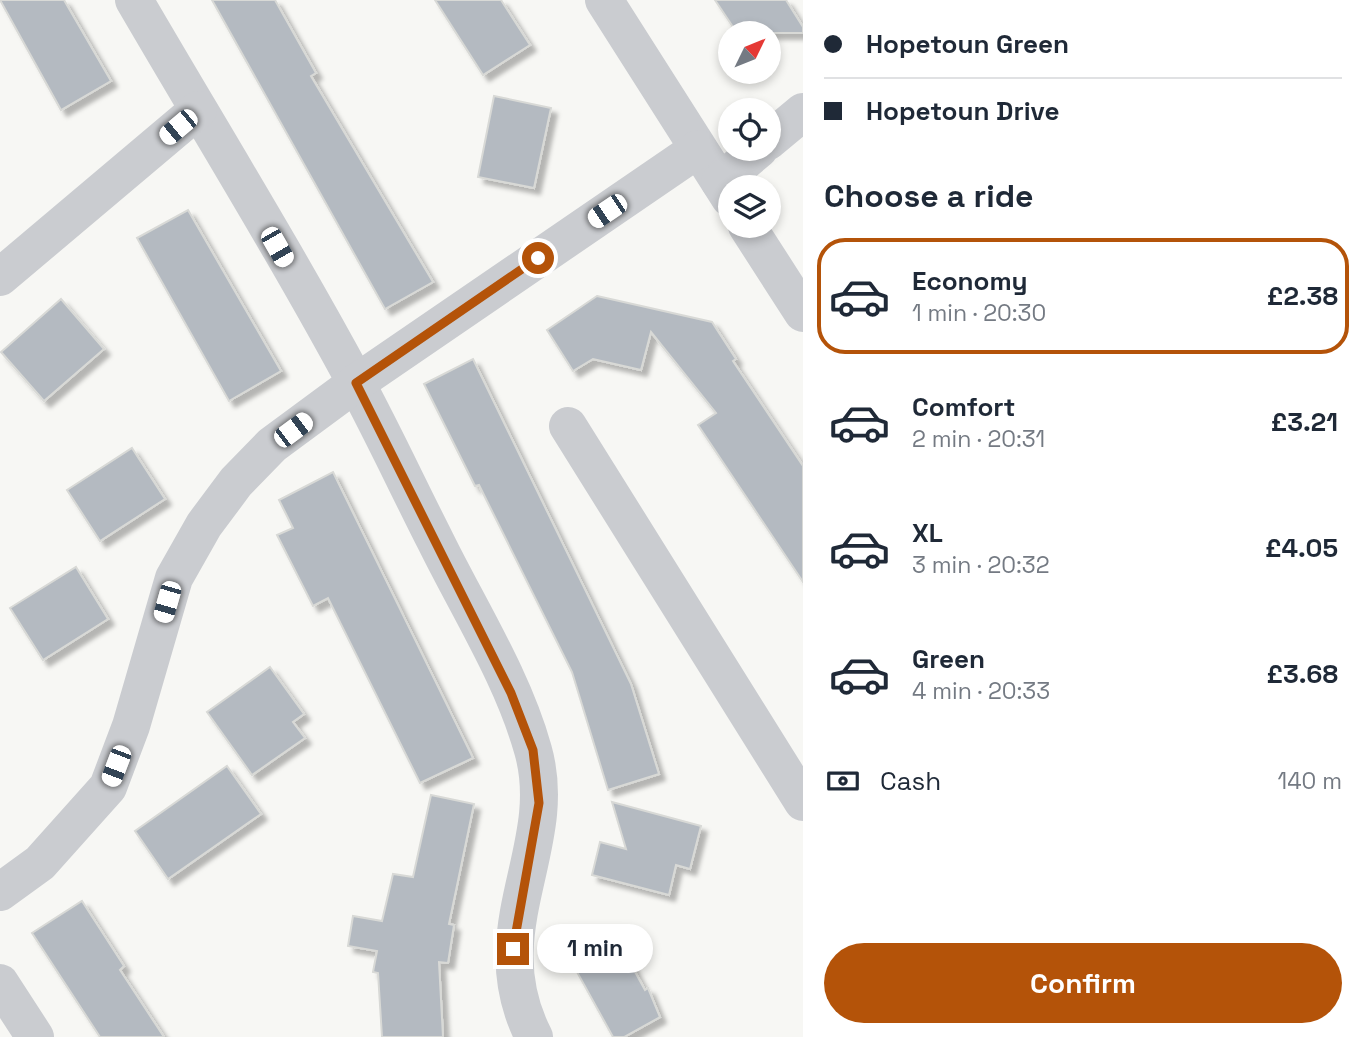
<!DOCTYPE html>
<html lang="en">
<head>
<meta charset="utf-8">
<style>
	body { margin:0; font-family:"Space Grotesk",sans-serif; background:#f2f2f3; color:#1f2937; height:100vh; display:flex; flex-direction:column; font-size:26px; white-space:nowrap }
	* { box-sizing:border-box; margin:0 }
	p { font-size:23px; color:#747a83 }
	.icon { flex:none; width:38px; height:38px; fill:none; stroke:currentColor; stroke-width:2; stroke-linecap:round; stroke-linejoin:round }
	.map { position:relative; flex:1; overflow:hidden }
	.drawer { display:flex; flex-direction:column; background:#fff; width:560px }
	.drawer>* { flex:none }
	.banner { display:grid; align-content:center; height:154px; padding:0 21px; background:#fff }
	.needle { width:46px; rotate:47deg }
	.controls { position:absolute; left:718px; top:21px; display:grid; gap:14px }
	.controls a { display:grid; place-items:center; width:63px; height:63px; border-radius:50%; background:#fff; box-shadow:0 4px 10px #0003; font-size:35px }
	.end { position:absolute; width:32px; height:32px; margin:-16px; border:9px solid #b45309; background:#fff; box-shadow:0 0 0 4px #fff }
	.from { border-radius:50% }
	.bubble { position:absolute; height:49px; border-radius:24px; background:#fff; box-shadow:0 4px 10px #0003; font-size:23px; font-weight:700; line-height:49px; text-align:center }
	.car { position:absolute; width:21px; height:42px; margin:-21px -10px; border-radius:9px; box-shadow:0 0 5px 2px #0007; background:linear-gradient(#fff 24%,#345 0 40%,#fff 0 76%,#345 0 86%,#fff 0) }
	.banner b { display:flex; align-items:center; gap:24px; height:66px; font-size:26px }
	.banner b+b { border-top:2px solid #e0e1e3 }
	.banner i { width:18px; height:18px; background:#1f2937 }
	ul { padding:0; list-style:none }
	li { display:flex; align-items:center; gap:21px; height:116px; margin:0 14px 10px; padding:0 7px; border:4px solid transparent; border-radius:28px }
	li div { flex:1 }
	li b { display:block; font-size:26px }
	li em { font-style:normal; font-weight:700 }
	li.active { border-color:#b45309 }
	li>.icon { width:63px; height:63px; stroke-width:1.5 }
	h2 { padding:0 21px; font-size:32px; line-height:84px }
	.pay { display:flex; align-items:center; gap:18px; height:77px; padding:0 21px; font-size:26px }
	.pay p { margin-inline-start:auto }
	.action { display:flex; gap:14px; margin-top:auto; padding:14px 21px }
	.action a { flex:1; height:80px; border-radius:42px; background:#b45309; color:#fff; font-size:28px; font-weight:700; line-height:80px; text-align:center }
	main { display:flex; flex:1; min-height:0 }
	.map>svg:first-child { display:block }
	.building { fill:#b4bac1; stroke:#d8d9d6; stroke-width:2; filter:url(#shadow) }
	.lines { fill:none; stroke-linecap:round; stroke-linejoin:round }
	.minor { stroke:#caccd0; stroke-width:38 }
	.route { stroke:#b45309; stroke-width:9 }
</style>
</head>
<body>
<main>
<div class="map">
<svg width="803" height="1037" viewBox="0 0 803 1037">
	<defs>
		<filter id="shadow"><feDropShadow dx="6" dy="6" stdDeviation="2" flood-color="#0004"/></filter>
	</defs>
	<rect width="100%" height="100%" fill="#f7f7f4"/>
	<g class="building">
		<polygon points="0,0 64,0 111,81 61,110"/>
		<polygon points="212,0 275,0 316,73 311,76 433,282 385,309"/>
		<polygon points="435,0 501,0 530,45 483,75"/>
		<polygon points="715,0 786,0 803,27 803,33 737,33"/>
		<polygon points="494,96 551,108 534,188 478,177"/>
		<polygon points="188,210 281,371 229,401 137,238"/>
		<polygon points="597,296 712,322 736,359 733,361 803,466 803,582 698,425 716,413 651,332 641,370 593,359 573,371 547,330"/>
		<polygon points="61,299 104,349 44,401 1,352"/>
		<polygon points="473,359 631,684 659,774 608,790 572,672 479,485 475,486 424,384"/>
		<polygon points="132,448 165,499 100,541 67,490"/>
		<polygon points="333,472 473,758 420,783 328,598 313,606 277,535 293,528 279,500"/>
		<polygon points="76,567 108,619 43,660 10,608"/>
		<polygon points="270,667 304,714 293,722 305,738 252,775 207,712"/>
		<polygon points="227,766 261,814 168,879 135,831"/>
		<polygon points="431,795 474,804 449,924 454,925 448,963 439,962 443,1037 382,1037 378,973 373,972 377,951 348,946 353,916 382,921 393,874 413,877"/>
		<polygon points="612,802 701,826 690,869 676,865 669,895 592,875 600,842 626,849"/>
		<polygon points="82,901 124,966 120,970 164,1037 100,1037 32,933"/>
		<polygon points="622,948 645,990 648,988 660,1017 624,1037 613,1037 577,972"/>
	</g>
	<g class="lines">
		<g class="minor">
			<path d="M 134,0 C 208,127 286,253 356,383 C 384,435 409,489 436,542 C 469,609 513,678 533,750 C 561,848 479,930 534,1037"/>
			<polyline points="604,0 730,198"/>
			<polyline points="768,141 803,112"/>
			<polyline points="720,182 759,149"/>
			<polyline points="747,226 803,313"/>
			<polyline points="0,277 198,110"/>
			<polyline points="568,426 803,802"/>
			<polyline points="0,892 40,863 108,787 131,726 174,578 204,525 236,482 272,445 356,383 698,149"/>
			<polyline points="0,983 35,1037"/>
		</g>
	</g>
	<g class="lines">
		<polyline class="route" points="513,949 539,803 533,750 511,693 356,383 538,258"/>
	</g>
</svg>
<div class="controls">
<a><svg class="needle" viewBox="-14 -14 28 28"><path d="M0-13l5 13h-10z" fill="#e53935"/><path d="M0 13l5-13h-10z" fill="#747a83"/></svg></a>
<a><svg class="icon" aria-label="locate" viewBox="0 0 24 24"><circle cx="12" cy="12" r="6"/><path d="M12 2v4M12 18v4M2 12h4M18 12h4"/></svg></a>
<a><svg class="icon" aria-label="layers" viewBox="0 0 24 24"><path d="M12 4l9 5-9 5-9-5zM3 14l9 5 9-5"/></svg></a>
</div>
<i class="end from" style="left:538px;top:258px"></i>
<i class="end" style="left:513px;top:949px"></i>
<div class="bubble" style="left:537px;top:924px;width:116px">1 min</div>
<i class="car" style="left:178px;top:127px;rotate:230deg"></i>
<i class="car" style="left:607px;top:211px;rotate:236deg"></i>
<i class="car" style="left:277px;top:247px;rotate:150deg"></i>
<i class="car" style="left:293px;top:430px;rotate:53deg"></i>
<i class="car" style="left:167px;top:602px;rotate:196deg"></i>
<i class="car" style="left:116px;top:766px;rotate:201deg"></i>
</div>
<section class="drawer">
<div class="banner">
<b><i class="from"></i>Hopetoun Green</b>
<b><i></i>Hopetoun Drive</b>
</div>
<h2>Choose a ride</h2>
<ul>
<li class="active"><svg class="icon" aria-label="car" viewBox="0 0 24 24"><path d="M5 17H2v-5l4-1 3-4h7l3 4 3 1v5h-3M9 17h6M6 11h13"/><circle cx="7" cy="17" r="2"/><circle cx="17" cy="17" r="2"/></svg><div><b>Economy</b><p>1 min · 20:30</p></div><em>£2.38</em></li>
<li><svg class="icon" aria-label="car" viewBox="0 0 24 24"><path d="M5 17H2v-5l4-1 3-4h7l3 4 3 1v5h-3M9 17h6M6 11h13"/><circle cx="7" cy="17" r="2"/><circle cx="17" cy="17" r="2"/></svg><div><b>Comfort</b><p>2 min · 20:31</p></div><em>£3.21</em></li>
<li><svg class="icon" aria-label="car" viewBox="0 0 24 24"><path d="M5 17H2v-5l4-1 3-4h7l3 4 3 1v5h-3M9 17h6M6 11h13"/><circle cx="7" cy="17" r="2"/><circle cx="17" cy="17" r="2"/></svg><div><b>XL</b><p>3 min · 20:32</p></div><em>£4.05</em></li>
<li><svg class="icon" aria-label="car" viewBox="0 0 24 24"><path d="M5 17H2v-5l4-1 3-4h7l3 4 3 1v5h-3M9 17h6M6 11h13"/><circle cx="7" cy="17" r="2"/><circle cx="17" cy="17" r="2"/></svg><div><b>Green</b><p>4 min · 20:33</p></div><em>£3.68</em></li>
</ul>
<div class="pay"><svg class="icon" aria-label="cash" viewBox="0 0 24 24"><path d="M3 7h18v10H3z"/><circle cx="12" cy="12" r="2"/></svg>Cash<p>140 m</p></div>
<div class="action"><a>Confirm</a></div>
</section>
</main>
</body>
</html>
